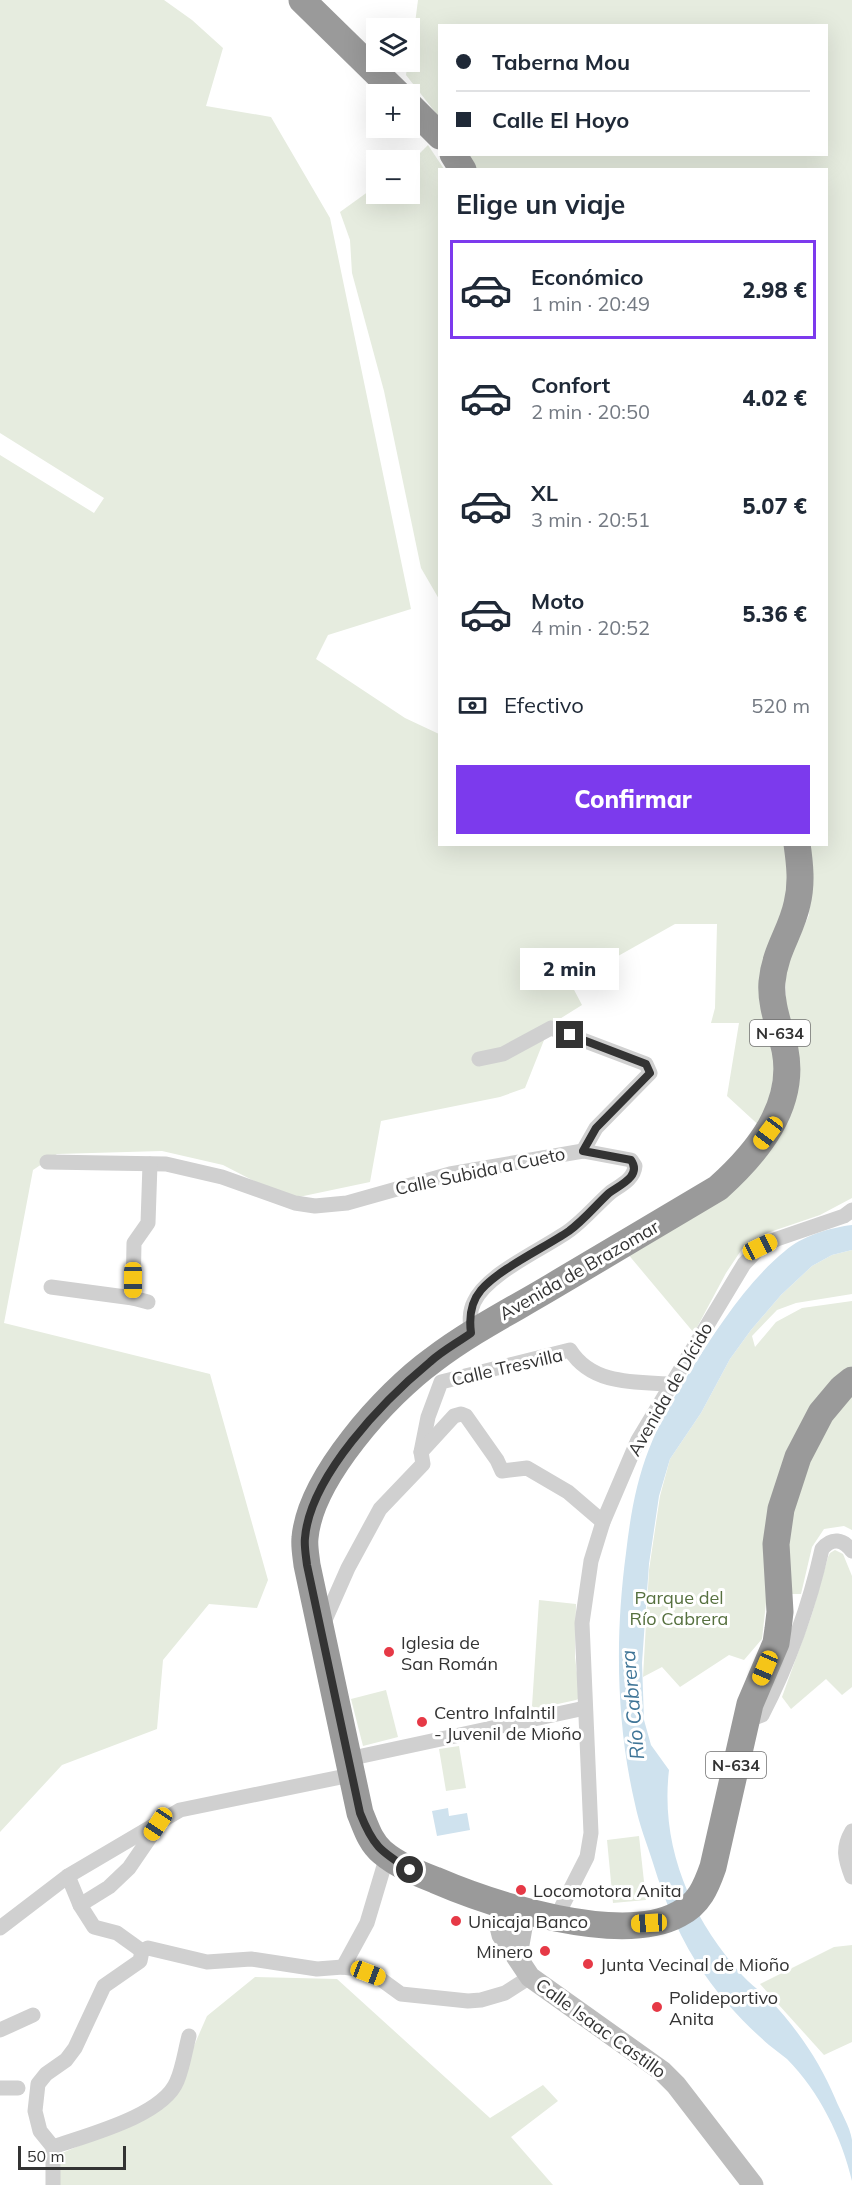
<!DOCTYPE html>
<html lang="es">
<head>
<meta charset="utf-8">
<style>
	body { margin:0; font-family:Mulish,sans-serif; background:#f6f6f7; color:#1f2937; height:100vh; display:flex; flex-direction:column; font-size:22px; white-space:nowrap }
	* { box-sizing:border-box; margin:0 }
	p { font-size:20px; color:#747a83 }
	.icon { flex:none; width:33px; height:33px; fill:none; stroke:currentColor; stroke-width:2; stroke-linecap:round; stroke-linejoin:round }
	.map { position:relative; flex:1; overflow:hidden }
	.side { position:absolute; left:438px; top:168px; width:390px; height:678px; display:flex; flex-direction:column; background:#fff; border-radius:0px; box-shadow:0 6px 24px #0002 }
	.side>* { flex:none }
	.top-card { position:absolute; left:438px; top:24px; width:390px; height:132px; border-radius:0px; box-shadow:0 6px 24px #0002; display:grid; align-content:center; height:132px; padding:0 18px; background:#fff }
	.buttons { position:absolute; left:366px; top:18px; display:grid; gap:12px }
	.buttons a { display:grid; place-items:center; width:54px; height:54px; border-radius:0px; background:#fff; box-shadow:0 6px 24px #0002; font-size:30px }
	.scale { position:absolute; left:18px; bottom:15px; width:108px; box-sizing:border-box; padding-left:6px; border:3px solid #333; border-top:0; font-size:16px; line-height:21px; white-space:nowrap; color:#333; -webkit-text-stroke:4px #fff; paint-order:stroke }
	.end { position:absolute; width:27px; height:27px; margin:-14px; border:8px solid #333; background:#fff; box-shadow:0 0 0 3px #fff }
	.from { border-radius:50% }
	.bubble { position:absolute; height:42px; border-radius:0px; background:#fff; box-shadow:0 6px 24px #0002; font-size:20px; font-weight:800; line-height:42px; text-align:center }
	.car { position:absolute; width:18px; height:36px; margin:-18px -9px; border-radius:8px; box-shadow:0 0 4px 2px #0007; background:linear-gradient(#f5c518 24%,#345 0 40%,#f5c518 0 76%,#345 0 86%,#f5c518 0) }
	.top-card b { display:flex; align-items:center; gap:21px; height:57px; font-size:22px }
	.top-card b+b { border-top:2px solid #e0e1e3 }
	.top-card i { width:15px; height:15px; background:#1f2937 }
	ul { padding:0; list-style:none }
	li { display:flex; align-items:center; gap:18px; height:99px; margin:0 12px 9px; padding:0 6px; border:3px solid transparent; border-radius:0px }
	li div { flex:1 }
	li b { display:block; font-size:22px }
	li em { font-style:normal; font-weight:800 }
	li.active { border-color:#7c3aed }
	li>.icon { width:54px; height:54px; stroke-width:1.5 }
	h2 { padding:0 18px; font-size:27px; line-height:72px }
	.pay { display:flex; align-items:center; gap:15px; height:66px; padding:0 18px; font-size:22px }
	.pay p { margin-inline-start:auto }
	.action { display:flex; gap:12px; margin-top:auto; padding:12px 18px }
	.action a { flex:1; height:69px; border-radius:0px; background:#7c3aed; color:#fff; font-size:24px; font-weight:800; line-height:69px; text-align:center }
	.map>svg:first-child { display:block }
	.green { fill:#e6ecdf }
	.water { fill:#cfe2ee }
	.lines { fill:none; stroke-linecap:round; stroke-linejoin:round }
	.street { stroke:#d0d0d0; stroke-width:15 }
	.secondary { stroke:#bdbdbd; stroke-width:21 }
	.highway { stroke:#9a9a9a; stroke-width:27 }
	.route { stroke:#333; stroke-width:8 }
	.poi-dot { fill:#e63946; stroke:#fff; stroke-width:2 }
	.labels { text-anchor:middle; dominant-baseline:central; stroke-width:6; stroke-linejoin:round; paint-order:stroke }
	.shield { fill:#fff; stroke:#707070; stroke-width:1.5 }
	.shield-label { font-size:16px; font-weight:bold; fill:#333 }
	.street-label { font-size:18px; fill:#333; stroke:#fff }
	.park-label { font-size:18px; fill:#56703f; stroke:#fff }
	.poi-label { font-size:18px; fill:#333; stroke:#fff; text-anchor:start }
	.water-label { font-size:20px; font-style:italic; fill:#3f7597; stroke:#fff }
</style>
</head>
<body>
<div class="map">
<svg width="852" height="2185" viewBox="0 0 852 2185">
	<rect width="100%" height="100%" fill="#fff"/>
	<g class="green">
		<polygon points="0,0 164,0 192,20 223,48 206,106 271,117 330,218 411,609 328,635 316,659 405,718 439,734 440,844 791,845 778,1051 764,1130 727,1096 739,1023 711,1023 715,1008 717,924 675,924 579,978 572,986 582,1005 550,1025 525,1088 500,1097 381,1121 370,1182 275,1202 264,1186 223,1165 162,1151 57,1154 33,1170 4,1323 210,1374 268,1580 257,1608 209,1604 163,1660 157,1729 62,1765 0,1832 0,455 94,513 104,498 0,433"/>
		<polygon points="418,0 852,0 852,1198 820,1215 767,1233 742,1249 726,1273 694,1333 627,1253 769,1152 786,1000 785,969 809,915 810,876 805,845 826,844 826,170 476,170 466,155 826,154 826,26 440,26 439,117 406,75 408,62 410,62"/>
		<polygon points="428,145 444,169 440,170 439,599 421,568 384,391 352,273 350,240 340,212 376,186 376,194 410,194 410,163"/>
		<polygon points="852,1250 852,1294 796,1303 777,1310 752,1336 755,1347 776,1322 802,1308 852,1301 852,1366 838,1375 767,1594 762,1639 744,1660 729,1655 680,1687 662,1667 643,1677 649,1570 660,1496 670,1459 701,1413 730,1359 751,1330 781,1295 812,1266 832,1255"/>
		<polygon points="852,1392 852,1530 844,1526 824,1529 812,1547 801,1594 787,1594 788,1528 818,1438"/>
		<polygon points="835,1550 843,1554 852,1576 852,1687 842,1695 826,1679 791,1709 782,1697 812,1614 828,1557 830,1553"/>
		<polygon points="539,1600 576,1604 575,1657 580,1698 576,1700 535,1709 532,1706"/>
		<polygon points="386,1690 398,1737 363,1746 351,1699"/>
		<polygon points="459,1746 466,1788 446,1791 439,1749"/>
		<polygon points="639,1836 646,1900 613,1903 607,1840"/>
		<polygon points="852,1945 852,2042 824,2055 760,1984 834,1947"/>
		<polygon points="255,1977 337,1979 490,2118 543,2085 558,2101 511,2137 553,2185 57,2185 59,2161 62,2153 119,2129 169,2103 207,2016"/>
	</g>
	<g class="water">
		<path d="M 852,1225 L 852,1250 L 832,1255 L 812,1266 L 781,1295 L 751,1330 L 730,1359 L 701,1413 L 670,1459 L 659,1496 L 649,1564 L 642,1663 L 644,1720 L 651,1745 L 669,1770 C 660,1847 691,1918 742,1975 C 750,1984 760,1991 769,1999 C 796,2027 820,2062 835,2098 C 840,2111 850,2126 852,2140 C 852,2153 852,2168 852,2181 C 842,2138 819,2091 787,2059 C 781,2054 775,2050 769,2045 C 745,2024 723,2001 705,1975 C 681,1942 665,1902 653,1863 C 647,1844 639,1824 635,1804 C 616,1723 615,1635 626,1553 C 630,1518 636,1482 649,1449 C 660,1421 675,1395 691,1370 C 716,1330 748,1281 785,1251 C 802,1236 829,1228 852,1225 Z"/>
		<polygon points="448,1808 449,1816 467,1813 470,1830 437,1836 432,1811"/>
	</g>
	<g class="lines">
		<g class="street">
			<polyline points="479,1059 503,1054 551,1028 646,1064 650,1073 596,1128 583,1151"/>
			<path d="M 47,1162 L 166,1164 L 222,1177 L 295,1203 L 315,1206 L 347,1203 L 450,1174 L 583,1151 L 631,1160 L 635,1166 C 634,1179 621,1185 611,1192 C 597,1204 585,1219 570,1230 C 544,1249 487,1273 474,1302 C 469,1312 470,1322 471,1333"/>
			<polyline points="51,1287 133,1298 148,1302"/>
			<polyline points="133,1298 134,1243 148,1223 150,1164"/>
			<path d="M 421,1452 L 428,1417 L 441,1382 L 570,1350 C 592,1385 635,1382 671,1384"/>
			<polyline points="319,1622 325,1620 348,1568 380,1509 423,1464 421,1452 454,1416 461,1414 466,1416 497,1460 502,1471 527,1468 568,1492 603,1522"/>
			<path d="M 746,1721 L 762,1715 C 788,1665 810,1604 822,1549 C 832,1537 843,1539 852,1551"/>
			<polyline points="348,1759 585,1708"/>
			<path d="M 852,1831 C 842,1848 845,1859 852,1877"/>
			<polyline points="68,1876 80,1905 94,1927 117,1933 142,1951"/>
			<polyline points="80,1905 109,1887 129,1868 157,1827"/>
			<polyline points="556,1918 587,1857 591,1833 582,1623 591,1561 603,1522 638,1440 744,1264 760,1247 777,1239 844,1216 852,1210"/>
			<polyline points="0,1928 68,1876 180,1810 351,1775"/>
			<polyline points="343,1967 367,1923 387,1856"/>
			<polyline points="0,2030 33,2015"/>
			<polyline points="0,2088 18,2088"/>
			<path d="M 53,2147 C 87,2135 163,2116 177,2081 C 183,2067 185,2051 189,2036"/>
			<polyline points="53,2185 53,2147 40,2131 35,2111 38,2084 46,2074 66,2060 75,2048 104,1986 140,1961 142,1951 148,1948 207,1962 251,1959 317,1969 343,1967 357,1969 379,1978 401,1994 468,2001 481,2000 505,1993 530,1977"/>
		</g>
		<g class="secondary">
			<polyline points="504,1905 499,1923 502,1935 530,1977 662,2071 676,2085 753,2185"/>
			<polyline points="517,1956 523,1922 531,1913"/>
		</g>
		<g class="highway">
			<polyline points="302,0 398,94"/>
			<polyline points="410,106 440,136"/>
			<polyline points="453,154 463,170"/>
			<path d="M 797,844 C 800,865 802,884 797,904 C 791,932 775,950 772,982 C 770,1004 780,1028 785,1050 C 796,1106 757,1153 718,1188 C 663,1221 608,1253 553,1286 C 513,1310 471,1331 433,1360 C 386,1394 310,1478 305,1538 C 304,1546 306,1556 307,1565 L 360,1813 C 366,1827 370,1842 382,1852 C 397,1865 417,1873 435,1880 C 493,1905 621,1946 679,1914 C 699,1904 706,1887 713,1867 L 750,1704 L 776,1643 L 778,1629 L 780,1612 L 776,1544 L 781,1509 L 798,1457 L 821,1413 L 842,1388 L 852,1380"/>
		</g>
	</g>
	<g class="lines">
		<path class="route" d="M 410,1870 C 380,1851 373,1846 360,1813 L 307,1565 C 306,1556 304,1546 305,1538 C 310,1476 384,1400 430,1362 C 442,1351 457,1343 471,1333 C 469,1318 470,1303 481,1290 C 499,1269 544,1248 569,1231 C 584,1220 596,1205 609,1193 C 620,1185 642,1176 631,1160 L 583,1151 L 596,1128 L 650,1073 L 646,1064 L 570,1035"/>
	</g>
	<g class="poi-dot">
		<circle cx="389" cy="1652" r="6"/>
		<circle cx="422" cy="1722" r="6"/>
		<circle cx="521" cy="1890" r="6"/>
		<circle cx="456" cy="1921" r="6"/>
		<circle cx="545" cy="1951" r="6"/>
		<circle cx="588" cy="1964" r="6"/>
		<circle cx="657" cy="2007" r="6"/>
	</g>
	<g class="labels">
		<g class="shield">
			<rect x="750" y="1020" width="60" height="26" rx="4.5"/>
			<rect x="706" y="1752" width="60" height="26" rx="4.5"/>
		</g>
		<g class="shield-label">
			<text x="780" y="1033">N-634</text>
			<text x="736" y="1765">N-634</text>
		</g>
		<g class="street-label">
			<text transform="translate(480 1171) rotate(-12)">Calle Subida a Cueto</text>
			<text transform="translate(579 1270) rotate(-30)">Avenida de Brazomar</text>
			<text transform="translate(507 1367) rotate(-13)">Calle Tresvilla</text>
			<text transform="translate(670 1389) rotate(-60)">Avenida de Dícido</text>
			<text transform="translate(601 2028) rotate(36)">Calle Isaac Castillo</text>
		</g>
		<g class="park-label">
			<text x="679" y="1597">Parque del<tspan x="679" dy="21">Río Cabrera</tspan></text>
		</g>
		<g class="poi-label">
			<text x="401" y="1642">Iglesia de<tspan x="401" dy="21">San Román</tspan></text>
			<text x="434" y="1712">Centro Infalntil<tspan x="434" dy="21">- Juvenil de Mioño</tspan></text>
			<text x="533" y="1890">Locomotora Anita</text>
			<text x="468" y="1921">Unicaja Banco</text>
			<text x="533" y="1951" text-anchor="end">Minero</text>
			<text x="600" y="1964">Junta Vecinal de Mioño</text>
			<text x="669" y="1997">Polideportivo<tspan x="669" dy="21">Anita</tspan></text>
		</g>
		<g class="water-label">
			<text transform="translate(632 1705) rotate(-95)">Río Cabrera</text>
		</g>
	</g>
</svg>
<div class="buttons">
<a><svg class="icon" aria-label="layers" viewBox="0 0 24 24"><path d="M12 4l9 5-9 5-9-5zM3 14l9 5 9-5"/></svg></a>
<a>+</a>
<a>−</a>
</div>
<div class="scale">50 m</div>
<i class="end from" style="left:410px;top:1870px"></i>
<i class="end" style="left:570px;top:1035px"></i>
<div class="bubble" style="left:520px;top:948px;width:99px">2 min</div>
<i class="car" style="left:768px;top:1133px;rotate:217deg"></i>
<i class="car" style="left:760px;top:1247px;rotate:64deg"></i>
<i class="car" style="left:133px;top:1280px;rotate:180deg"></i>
<i class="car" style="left:765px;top:1668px;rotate:203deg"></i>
<i class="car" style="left:158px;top:1824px;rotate:214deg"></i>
<i class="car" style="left:649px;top:1923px;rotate:267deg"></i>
<i class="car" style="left:368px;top:1973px;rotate:111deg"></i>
<div class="top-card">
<b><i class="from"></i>Taberna Mou</b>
<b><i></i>Calle El Hoyo</b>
</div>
<section class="side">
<h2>Elige un viaje</h2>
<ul>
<li class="active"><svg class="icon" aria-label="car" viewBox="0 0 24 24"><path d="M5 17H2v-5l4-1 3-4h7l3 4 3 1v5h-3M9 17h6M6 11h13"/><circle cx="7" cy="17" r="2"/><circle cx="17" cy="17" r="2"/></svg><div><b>Económico</b><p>1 min · 20:49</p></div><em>2.98 €</em></li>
<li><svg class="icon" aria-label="car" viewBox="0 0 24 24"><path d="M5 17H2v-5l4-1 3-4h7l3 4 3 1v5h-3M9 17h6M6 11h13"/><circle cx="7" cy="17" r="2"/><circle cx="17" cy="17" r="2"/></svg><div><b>Confort</b><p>2 min · 20:50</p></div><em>4.02 €</em></li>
<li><svg class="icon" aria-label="car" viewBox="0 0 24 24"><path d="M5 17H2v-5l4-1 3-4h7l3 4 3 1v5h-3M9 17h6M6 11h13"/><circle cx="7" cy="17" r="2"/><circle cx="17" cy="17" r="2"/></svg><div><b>XL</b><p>3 min · 20:51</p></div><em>5.07 €</em></li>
<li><svg class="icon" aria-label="car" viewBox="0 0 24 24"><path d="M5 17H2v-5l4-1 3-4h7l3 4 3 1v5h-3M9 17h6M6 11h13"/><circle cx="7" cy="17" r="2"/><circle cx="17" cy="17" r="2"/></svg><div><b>Moto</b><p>4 min · 20:52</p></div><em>5.36 €</em></li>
</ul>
<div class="pay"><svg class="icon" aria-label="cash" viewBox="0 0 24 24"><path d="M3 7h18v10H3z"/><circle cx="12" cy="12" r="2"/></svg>Efectivo<p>520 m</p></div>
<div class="action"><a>Confirmar</a></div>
</section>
</div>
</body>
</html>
